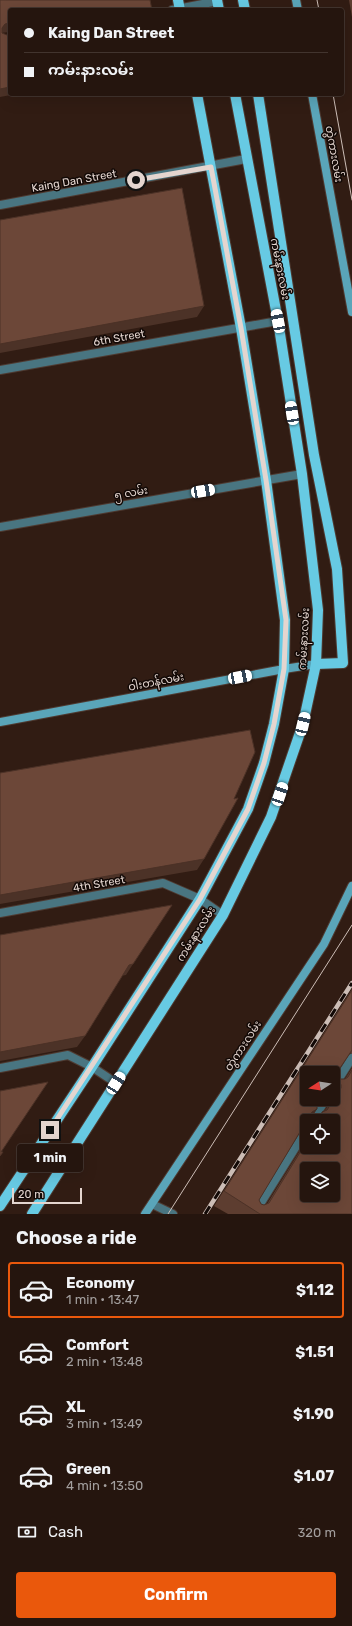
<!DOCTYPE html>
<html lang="en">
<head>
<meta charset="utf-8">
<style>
	body { margin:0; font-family:Rubik,"Noto Sans Myanmar",sans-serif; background:#31221c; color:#f1f3f6; height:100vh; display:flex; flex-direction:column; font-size:15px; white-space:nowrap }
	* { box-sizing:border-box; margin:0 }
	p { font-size:13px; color:#a39f9e }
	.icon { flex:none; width:22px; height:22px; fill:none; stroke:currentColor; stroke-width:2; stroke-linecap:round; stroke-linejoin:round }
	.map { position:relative; height:1214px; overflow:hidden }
	.side { display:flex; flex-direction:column; background:#25150e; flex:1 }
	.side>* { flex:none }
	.guide { position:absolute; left:8px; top:8px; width:336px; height:88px; border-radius:4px; box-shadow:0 4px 16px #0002,0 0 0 1px #42342e; display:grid; align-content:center; height:88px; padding:0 16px; background:#25150e }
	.needle { width:26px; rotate:258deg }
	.buttons { position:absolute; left:300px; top:1066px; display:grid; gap:8px }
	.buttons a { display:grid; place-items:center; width:40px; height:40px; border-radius:4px; background:#25150e; box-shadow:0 4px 16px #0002,0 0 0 1px #42342e; font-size:20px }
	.scale { position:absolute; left:12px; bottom:10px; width:70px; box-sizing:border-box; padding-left:4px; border:2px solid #e4d5cf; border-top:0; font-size:11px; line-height:14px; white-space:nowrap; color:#e4d5cf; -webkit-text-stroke:3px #120906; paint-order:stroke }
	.end { position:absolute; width:18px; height:18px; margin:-9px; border:5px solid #e4d5cf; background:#111; box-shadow:0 0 0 2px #111 }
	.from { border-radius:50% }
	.bubble { position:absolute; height:28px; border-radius:4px; background:#25150e; box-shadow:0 4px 16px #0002,0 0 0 1px #42342e; font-size:13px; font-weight:700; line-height:28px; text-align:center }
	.car { position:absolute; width:12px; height:24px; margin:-12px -6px; border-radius:5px; box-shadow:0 0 3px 1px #0007; background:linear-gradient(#fff 24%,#345 0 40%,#fff 0 76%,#345 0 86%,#fff 0) }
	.guide b { display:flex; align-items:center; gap:14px; height:38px; font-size:15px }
	.guide b+b { border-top:1px solid #42342e }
	.guide i { width:10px; height:10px; background:#f1f3f6 }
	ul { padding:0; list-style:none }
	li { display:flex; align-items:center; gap:12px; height:56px; margin:0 8px 6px; padding:0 8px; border:2px solid transparent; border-radius:4px }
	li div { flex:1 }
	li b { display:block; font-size:15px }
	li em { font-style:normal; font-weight:700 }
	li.selected { border-color:#ea580c }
	li>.icon { width:36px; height:36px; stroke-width:1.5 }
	h2 { padding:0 16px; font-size:18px; line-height:48px }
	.pay { display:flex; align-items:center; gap:10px; height:44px; padding:0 16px; font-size:15px }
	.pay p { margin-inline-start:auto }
	.cta { display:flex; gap:8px; margin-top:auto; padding:8px 16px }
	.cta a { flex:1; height:46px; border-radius:4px; background:#ea580c; color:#fff; font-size:16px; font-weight:700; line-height:46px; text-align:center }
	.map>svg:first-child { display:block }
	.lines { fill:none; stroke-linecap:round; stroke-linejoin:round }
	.service-casing { stroke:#4e3a31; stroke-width:10 }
	.minor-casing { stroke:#4e3a31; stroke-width:10 }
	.secondary-casing { stroke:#4e3a31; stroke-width:10 }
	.primary-casing { stroke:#4e3a31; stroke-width:12 }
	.service { stroke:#497581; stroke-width:8 }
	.minor { stroke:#497581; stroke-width:8 }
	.secondary { stroke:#5aa5b9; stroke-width:8 }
	.primary { stroke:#67cae3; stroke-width:10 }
	.tram { stroke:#ccbdb6; stroke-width:1 }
	.rail-casing { stroke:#ccbdb6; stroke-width:4.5 }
	.rail { stroke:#120906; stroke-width:3; stroke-dasharray:9; stroke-linecap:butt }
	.wall { fill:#5d3d30; fill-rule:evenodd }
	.shaded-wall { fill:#4c3227 }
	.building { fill:#6c4738; stroke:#4c3227; fill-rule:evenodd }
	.route { stroke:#e4d5cf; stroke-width:5 }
	.labels { text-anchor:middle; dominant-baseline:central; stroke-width:3; stroke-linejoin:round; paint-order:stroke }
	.street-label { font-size:11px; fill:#e4d5cf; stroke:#120906 }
</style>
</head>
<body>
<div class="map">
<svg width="352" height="1214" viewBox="0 0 352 1214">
	<rect width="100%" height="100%" fill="#311c13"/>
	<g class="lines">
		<g class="service-casing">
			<g id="service">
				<polyline points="333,1088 352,1058"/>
				<polyline points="312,1121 326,1099"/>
				<polyline points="152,1204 173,1214"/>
				<polyline points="254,1214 307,1129"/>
			</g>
		</g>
		<g class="minor-casing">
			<g id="minor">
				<polyline points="172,10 218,1"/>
				<polyline points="0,205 246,159"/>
				<polyline points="0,370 278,321"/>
				<polyline points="0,527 302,474"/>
				<polyline points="0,913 163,883 200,899 223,915"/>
				<polyline points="0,1068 68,1055 92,1067 116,1083"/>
			</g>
		</g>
		<g class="secondary-casing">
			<g id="secondary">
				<polyline points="296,0 298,10"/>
				<polyline points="312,94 352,312"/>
				<polyline points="0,722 284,669 316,664"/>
				<polyline points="145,1214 324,944 352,886"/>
			</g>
		</g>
		<g class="primary-casing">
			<g id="primary">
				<polyline points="178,0 180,10"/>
				<polyline points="217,0 219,10"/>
				<polyline points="243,0 245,10"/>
				<polyline points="258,94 314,455 337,569 343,663 316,664"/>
				<polyline points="0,1206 92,1067 200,899 248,809 264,763 274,724 284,669 285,620 266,480 241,328 197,94"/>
				<polyline points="32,1214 223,915 271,817 303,724 316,664 318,610 302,474 278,321 235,94"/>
			</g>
		</g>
		<use href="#service" class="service"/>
		<use href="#minor" class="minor"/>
		<use href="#secondary" class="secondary"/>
		<use href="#primary" class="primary"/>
		<g class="tram">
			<polyline points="317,0 319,10"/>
			<polyline points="333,94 352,200"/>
			<polyline points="168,1214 352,925"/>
		</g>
		<g class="rail-casing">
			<polyline id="rail" points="205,1214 352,983"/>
		</g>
		<use href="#rail" class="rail"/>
	</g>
	<g class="wall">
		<polygon points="349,0 352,0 352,17"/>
		<path d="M 352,989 L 352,1053 L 350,1053 L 338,1071 L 338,1076 L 340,1079 L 345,1079 L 352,1068 L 352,1214 L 228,1214 L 214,1206 ZM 333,1073 L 333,1099 L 331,1099 L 331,1102 L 325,1110 L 322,1112 L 316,1121 L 333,1121 L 307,1147 L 307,1139 L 267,1204 L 264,1205 L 261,1204 L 259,1200 L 304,1125 L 307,1124 L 307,1121 L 309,1121 L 317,1109 L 317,1104 Z"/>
	</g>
	<g class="shaded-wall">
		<polygon points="10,23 10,32 0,33 2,28 5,24"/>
		<polygon points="10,87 10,94 16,94 0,97 0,89"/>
		<polygon points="204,306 197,317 0,353 0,344"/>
		<polygon points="204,859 197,870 0,904 0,895"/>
		<polygon points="133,964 126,975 121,976 129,965"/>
		<polygon points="85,1036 77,1047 0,1061 0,1052"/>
		<polygon points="336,1079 339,1080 333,1089 333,1081"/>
		<polygon points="317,1109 309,1121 307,1121 307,1124 302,1126 312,1112"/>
	</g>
	<g class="building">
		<polygon points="0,0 150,0 152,10 10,10 10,23 5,24 2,28 2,33 7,35 10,34 10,87 0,89"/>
		<polygon points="182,188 204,306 0,344 0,220"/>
		<polygon points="250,730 255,752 234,799 238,798 204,859 0,895 0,773"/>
		<polygon points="172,905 133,964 129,965 85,1036 0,1052 0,935"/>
		<path d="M 352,990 L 352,1050 L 338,1071 L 338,1076 L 340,1079 L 345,1079 L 348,1077 L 352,1070 L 352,1214 L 260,1214 L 224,1191 ZM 307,1073 L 333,1073 L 333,1081 L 336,1079 L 339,1080 L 341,1085 L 341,1088 L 327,1110 L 322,1112 L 322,1118 L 320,1121 L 333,1121 L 333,1147 L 307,1147 L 307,1141 L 269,1203 L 264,1205 L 261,1204 L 259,1200 L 312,1112 L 317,1109 L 317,1104 L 320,1099 L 307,1099 ZM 307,1169 L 333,1169 L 333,1195 L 307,1195 Z"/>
		<polygon points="48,1082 1,1152 3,1152 0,1156 0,1091"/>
	</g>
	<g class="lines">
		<polyline class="route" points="50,1130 200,899 248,809 264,763 274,724 284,669 286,620 266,480 241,328 211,167 136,180"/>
	</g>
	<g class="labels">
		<g class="street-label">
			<text transform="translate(334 154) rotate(80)">တွဲကားလမ်း</text>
			<text transform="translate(74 181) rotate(-10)">Kaing Dan Street</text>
			<text transform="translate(280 269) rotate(79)">ကမ်းနားလမ်း</text>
			<text transform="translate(119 338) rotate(-10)">6th Street</text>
			<text transform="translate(131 493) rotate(-10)">၅ လမ်း</text>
			<text transform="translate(304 639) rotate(-87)">ကမ်းနားလမ်း</text>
			<text transform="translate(156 682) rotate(-11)">ဝါးတန်လမ်း</text>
			<text transform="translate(99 884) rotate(-10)">4th Street</text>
			<text transform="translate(196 934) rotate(-58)">ကမ်းနားလမ်း</text>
			<text transform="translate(243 1046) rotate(-57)">တွဲကားလမ်း</text>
		</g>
	</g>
</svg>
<div class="buttons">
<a><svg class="needle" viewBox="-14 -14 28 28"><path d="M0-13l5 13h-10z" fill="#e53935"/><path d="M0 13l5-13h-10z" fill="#a39f9e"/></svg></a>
<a><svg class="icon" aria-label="locate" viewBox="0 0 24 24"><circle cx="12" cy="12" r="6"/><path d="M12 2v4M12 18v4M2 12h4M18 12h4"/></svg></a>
<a><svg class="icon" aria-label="layers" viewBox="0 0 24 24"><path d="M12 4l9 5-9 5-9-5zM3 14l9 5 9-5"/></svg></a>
</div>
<div class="scale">20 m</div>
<i class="end from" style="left:136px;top:180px"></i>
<i class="end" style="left:50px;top:1130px"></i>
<div class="bubble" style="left:17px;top:1144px;width:66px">1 min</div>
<i class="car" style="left:278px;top:321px;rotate:349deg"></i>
<i class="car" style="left:292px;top:413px;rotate:351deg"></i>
<i class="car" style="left:203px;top:491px;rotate:80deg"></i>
<i class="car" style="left:240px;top:677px;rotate:79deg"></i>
<i class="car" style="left:303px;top:724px;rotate:13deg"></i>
<i class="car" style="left:280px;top:794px;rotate:19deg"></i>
<i class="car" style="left:116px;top:1083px;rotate:32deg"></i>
<div class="guide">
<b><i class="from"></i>Kaing Dan Street</b>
<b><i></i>ကမ်းနားလမ်း</b>
</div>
</div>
<section class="side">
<h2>Choose a ride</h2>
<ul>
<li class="selected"><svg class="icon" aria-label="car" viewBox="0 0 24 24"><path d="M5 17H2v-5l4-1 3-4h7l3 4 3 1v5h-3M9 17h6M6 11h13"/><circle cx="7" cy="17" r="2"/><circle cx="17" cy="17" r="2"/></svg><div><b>Economy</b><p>1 min · 13:47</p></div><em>$1.12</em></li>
<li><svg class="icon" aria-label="car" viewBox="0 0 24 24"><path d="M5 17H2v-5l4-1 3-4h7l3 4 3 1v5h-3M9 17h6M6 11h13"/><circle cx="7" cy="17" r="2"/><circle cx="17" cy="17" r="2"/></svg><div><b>Comfort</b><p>2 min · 13:48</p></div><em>$1.51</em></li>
<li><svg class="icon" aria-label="car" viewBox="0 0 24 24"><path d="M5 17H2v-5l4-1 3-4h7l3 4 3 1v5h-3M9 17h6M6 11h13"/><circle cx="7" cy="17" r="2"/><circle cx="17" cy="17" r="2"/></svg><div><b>XL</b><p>3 min · 13:49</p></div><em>$1.90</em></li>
<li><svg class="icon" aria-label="car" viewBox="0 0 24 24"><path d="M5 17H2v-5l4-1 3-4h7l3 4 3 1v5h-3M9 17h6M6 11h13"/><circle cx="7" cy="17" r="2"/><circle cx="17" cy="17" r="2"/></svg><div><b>Green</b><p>4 min · 13:50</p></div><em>$1.07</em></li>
</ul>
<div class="pay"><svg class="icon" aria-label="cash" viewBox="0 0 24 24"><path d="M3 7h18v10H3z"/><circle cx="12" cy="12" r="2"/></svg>Cash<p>320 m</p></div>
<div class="cta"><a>Confirm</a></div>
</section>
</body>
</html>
